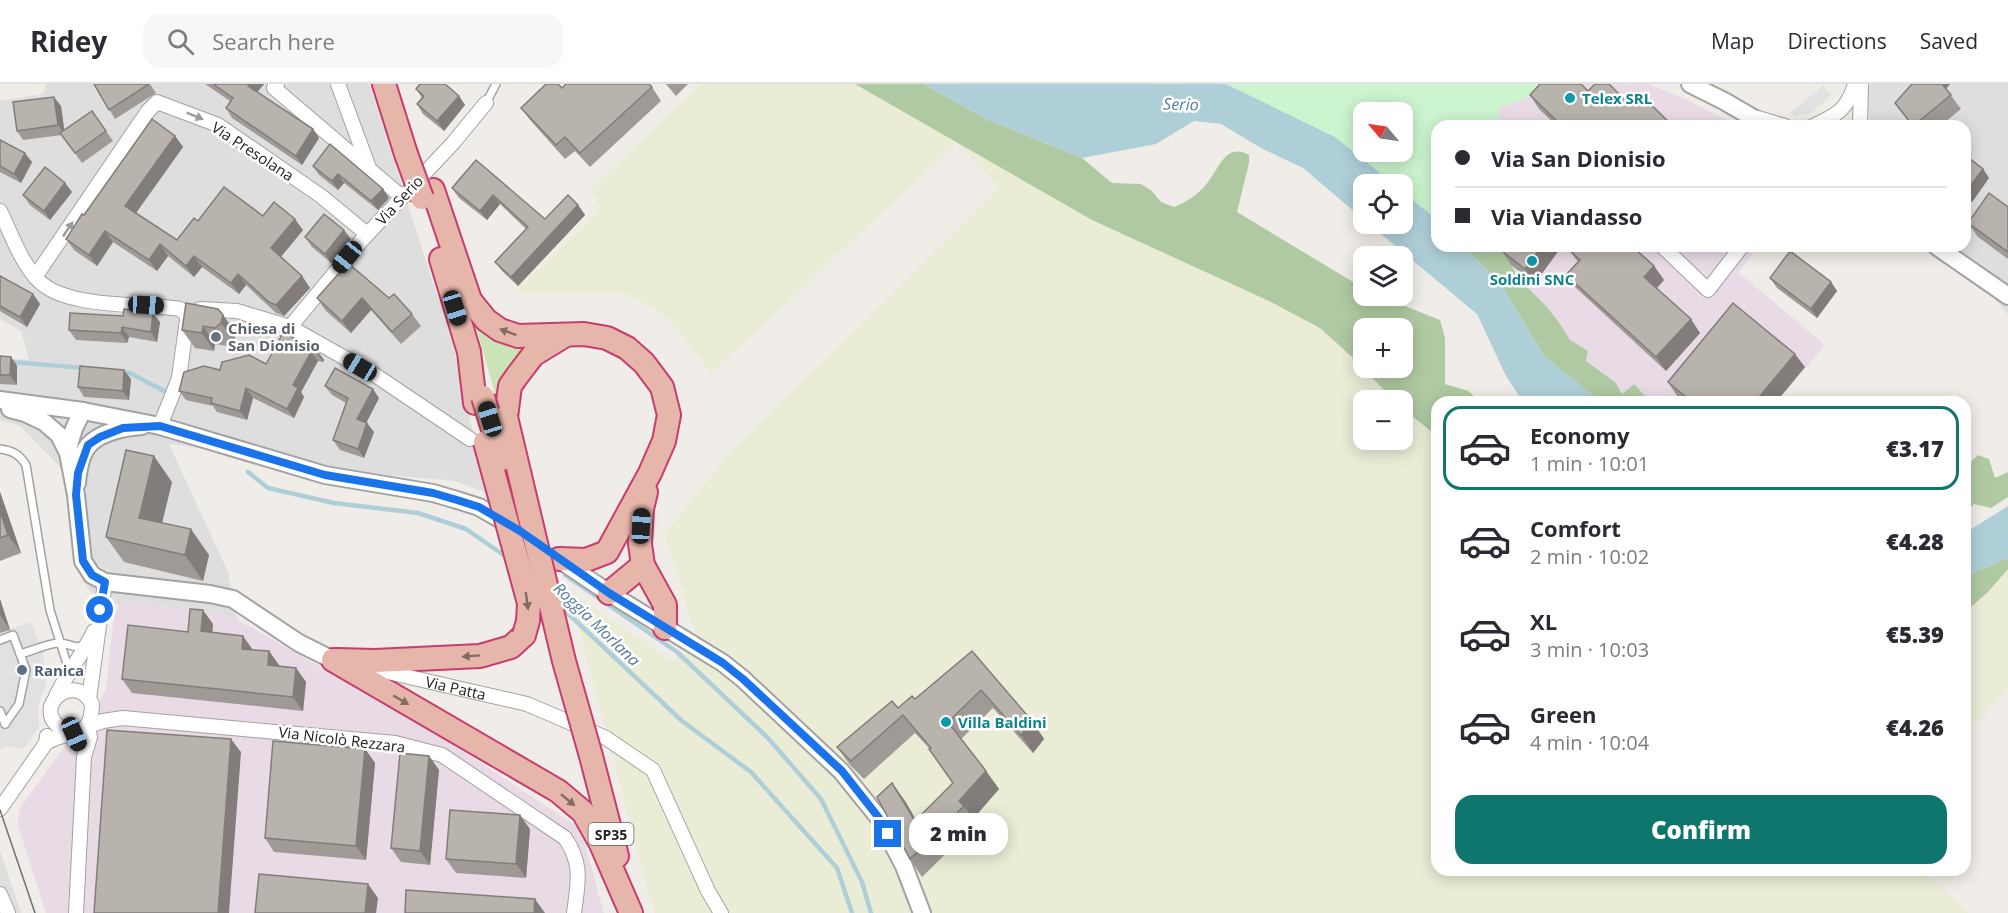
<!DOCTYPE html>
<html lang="en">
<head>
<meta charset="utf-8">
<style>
	body { margin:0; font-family:"Open Sans",sans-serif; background:#f7f7f7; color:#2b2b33; height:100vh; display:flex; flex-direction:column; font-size:22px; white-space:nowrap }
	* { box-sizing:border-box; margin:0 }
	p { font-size:20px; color:#7c7c81 }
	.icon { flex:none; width:33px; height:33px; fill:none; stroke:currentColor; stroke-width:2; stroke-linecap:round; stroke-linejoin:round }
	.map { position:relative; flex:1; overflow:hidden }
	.details { position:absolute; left:1431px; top:312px; width:540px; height:480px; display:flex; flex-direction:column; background:#fff; border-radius:18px; box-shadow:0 3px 15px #0003 }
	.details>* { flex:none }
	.hud { position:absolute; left:1431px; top:36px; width:540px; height:132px; border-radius:18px; box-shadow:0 3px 15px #0003; display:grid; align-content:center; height:132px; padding:0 24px; background:#fff }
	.needle { width:39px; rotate:299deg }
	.fabs { position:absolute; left:1353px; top:18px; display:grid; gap:12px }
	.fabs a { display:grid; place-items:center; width:60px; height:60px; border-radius:12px; background:#fff; box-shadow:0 3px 15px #0003; font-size:30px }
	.end { position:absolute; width:27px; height:27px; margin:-14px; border:8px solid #1a73e8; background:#fff; box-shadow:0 0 0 3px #fff }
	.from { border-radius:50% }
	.bubble { position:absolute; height:42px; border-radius:18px; background:#fff; box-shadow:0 3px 15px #0003; font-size:20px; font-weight:800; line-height:42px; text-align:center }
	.car { position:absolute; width:18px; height:36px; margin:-18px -9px; border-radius:8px; box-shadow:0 0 4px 2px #0007; background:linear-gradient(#222 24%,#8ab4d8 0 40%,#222 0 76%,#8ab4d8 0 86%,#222 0) }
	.hud b { display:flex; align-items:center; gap:21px; height:57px; font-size:22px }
	.hud b+b { border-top:2px solid #e1e1e2 }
	.hud i { width:15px; height:15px; background:#2b2b33 }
	ul { padding:10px 0 0; list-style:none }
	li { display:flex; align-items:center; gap:18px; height:84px; margin:0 12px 9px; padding:0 12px; border:3px solid transparent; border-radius:18px }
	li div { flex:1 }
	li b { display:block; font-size:22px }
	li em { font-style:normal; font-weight:800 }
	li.current { border-color:#0f766e }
	li>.icon { width:54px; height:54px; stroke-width:1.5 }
	.button { display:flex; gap:12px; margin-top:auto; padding:12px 24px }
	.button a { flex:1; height:69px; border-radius:18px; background:#0f766e; color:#fff; font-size:24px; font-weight:800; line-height:69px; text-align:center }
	header { display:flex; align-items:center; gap:36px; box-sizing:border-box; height:84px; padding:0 30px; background:#fff; border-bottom:2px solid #e1e1e2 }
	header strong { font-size:28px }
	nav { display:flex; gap:33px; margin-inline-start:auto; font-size:21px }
	.search { width:420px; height:54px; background:#f7f7f7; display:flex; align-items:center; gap:15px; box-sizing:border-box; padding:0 21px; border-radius:18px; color:#7c7c81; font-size:22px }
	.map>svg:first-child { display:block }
	.residential { fill:#dfdede }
	.industrial { fill:#e8dbe6 }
	.farmland { fill:#ebecd6 }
	.grass { fill:#cce3b5 }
	.forest { fill:#afcaa2; fill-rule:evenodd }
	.park { fill:#ccf4ce; fill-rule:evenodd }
	.parking { fill:#e1e1e1 }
	.water { fill:#afcfd8 }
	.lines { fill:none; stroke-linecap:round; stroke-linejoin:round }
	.stream { stroke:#afcfd8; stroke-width:4.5 }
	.service-casing { stroke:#a2a2a2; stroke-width:10 }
	.minor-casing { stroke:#a2a2a2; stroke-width:16 }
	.tertiary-casing { stroke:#a2a2a2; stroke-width:20 }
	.trunk-casing { stroke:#c63d6e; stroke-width:26 }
	.service { stroke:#fff; stroke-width:7 }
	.minor { stroke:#fff; stroke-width:14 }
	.tertiary { stroke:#fff; stroke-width:16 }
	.trunk { stroke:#e7b6aa; stroke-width:22 }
	.tram { stroke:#6f6f6f; stroke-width:1.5 }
	.trunk-bridge-casing { stroke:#c63d6e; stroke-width:26; stroke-linecap:butt }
	.trunk-bridge { stroke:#e7b6aa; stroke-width:22 }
	.wall { fill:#9f9a96 }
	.shaded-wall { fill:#827d7a }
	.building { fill:#b9b3ae; stroke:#827d7a; stroke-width:1.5 }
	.oneway { fill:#9b9b9b }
	.oneway2 { fill:#846c66 }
	.route { stroke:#1a73e8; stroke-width:8 }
	.culture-dot { fill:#0f9aa8; stroke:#fff; stroke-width:2 }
	.worship-dot { fill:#6b7280; stroke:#fff; stroke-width:2 }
	.service-dot { fill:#5c6f8a; stroke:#fff; stroke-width:2 }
	.labels { text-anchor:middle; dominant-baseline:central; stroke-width:5; stroke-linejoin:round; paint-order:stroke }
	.shield { fill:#fff; stroke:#646464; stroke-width:1.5 }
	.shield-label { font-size:14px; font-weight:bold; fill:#212121 }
	.culture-label { font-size:15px; font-weight:bold; fill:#0d838f; stroke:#fff; text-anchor:start }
	.street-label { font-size:15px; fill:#212121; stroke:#fff }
	.worship-label { font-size:15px; font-weight:bold; fill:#5b616d; stroke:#fff; text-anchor:start }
	.service-label { font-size:15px; font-weight:bold; fill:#4e5e75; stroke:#fff; text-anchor:start }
	.water-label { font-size:16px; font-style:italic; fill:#547a9e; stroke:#fff }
</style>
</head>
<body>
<header>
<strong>Ridey</strong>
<div class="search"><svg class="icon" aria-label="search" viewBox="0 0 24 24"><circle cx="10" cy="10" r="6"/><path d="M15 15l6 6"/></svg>Search here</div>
<nav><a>Map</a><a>Directions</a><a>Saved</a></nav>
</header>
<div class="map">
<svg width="2008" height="829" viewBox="0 0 2008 829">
	<rect width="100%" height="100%" fill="#f0ede8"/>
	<g class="residential">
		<polygon points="46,0 369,0 452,258 487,409 455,397 388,391 326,381 169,360 228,488 237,535 219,529 134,519 119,521 91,509 82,496 63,386 20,342 0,336 0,273 29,276 21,247 0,235 0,17 43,10"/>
		<polygon points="1864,0 2008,0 2008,231 1951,162 1965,162 1965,42 1871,42"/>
		<polygon points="0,767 21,829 0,829"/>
	</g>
	<g class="industrial">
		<polygon points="1554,0 1648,0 1681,13 1738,42 1500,41 1497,24 1545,7"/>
		<polygon points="1502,162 1759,162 1738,188 1825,261 1777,318 1646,318 1647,314 1634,300 1623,310 1616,299 1586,277 1588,267 1570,257 1558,237 1545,221 1517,193"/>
		<polygon points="134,519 219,529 237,535 443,654 581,745 604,829 46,829 17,739 20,724 74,649 92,631 106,605 114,531 119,521"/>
	</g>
	<g class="farmland">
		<polygon points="701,0 855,0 1092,136 1269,217 1320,244 1352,273 1394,316 1364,316 1364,356 1402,356 1403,325 1437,352 1437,786 1922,786 1969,829 654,829 569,507 672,577 696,552 665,450 726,373 999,104 957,59 711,290 678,245 653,223 622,209 514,209 601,125 591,106"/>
		<polygon points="2008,485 2008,605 1965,649 1965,528 1988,508"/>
	</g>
	<polygon class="grass" points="473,232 538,258 500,327"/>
	<g class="forest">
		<path d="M 855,0 L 923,0 L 987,35 L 1082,74 L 1112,99 L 1141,100 L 1152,107 L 1161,118 L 1174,123 C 1187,118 1199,110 1208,98 C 1219,84 1226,58 1249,71 L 1249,79 L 1237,128 L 1363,204 L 1364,212 L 1380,212 L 1440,236 L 1445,254 L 1445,300 L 1468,307 L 1481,318 L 1437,318 L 1437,352 L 1403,325 L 1402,316 L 1394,316 L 1352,273 L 1320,244 L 1269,217 L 1092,136 ZM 1364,244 L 1402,244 L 1402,284 L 1364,284 Z"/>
		<polygon points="1463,162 1502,162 1504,164 1517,193 1545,221 1558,237 1570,256 1588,267 1586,277 1616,299 1622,310 1634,300 1647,314 1646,318 1601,318 1544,272 1500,199"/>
		<polygon points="1978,371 1989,375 1995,394 2008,388 2008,413 1991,424 1974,420 1965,430 1966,382"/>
		<polygon points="2008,474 2008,485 1988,508 1965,528 1965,492"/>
	</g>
	<path class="park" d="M 1226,0 L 1554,0 L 1545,7 L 1497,24 L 1500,41 L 1503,42 L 1437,42 L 1437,136 L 1403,108 L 1402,100 L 1394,100 L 1335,53 ZM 1364,28 L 1402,28 L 1402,68 L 1364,68 Z"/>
	<g class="parking">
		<polygon points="1823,2 1831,11 1811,29 1797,32 1790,29"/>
		<polygon points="31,538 43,569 46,603 40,614 38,625 39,643 23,665 7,662 0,665 0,549"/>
	</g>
	<g class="water">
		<polygon points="923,0 1226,0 1335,53 1394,100 1364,100 1363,135 1303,84 1261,64 1221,40 1194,37 1156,60 1082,74 987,35"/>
		<polygon points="1403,108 1437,136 1437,162 1463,162 1500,199 1544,272 1601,318 1523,318 1506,292 1477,230 1369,140 1402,140"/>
		<polygon points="2008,422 2008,474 1965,492 1965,449"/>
	</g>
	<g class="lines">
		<g class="stream">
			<polyline points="0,277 84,284"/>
			<polyline points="122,288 130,289 164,307"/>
			<polyline points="248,388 268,404 334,419 418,429 466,445 508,474"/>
			<polyline points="565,491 677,568 767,653 821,715 862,798 871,829"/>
			<polyline points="560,522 682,637 751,688 837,784 852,829"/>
		</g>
		<g class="service-casing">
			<g id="service">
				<polyline points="486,19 496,0"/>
				<path d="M 0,365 C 13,367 19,370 26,381 L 50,526 L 68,583 L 66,589"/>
				<polyline points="0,556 13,551 26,586 19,620 5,640"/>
				<path d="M 20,570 C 32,567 46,560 58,559 C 68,558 75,567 86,560"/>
				<polyline points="0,627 5,640"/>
			</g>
		</g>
		<g class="minor-casing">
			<g id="minor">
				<polyline points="277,0 274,4 402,113"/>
				<polyline points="338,0 369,84"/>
				<polyline points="1758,34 1785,42"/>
				<path d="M 1813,42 C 1837,31 1847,26 1855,0"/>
				<polyline points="1860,42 1861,0"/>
				<path d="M 0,127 C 11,149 20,177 38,196 C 65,225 142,219 180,225 L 187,231"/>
				<polyline points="1662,162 1708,206 1742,162"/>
				<polyline points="35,193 148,27 157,18 218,41 321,112 367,150"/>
				<polyline points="200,225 237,227 290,243 375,291 470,355"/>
				<polyline points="290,243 362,156 453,59 486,19"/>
				<polyline points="160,342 179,294 187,236"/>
				<path id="s1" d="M 370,584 L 527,620 L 606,654 L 653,686 L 708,807 L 721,829"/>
				<path d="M 56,612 C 67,589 83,570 94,547"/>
				<polyline points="89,615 105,498"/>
				<path d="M 46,659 C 69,644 92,657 92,620 C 73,583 23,630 70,649"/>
				<polyline points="0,725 46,659 47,652"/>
				<polyline points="0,810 8,829"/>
				<path d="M 76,829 L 84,673 L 90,653 L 88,642 L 103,637 L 123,634 L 395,659 L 442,671 L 565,754 C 583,780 578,799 574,829"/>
			</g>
		</g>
		<g class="tertiary-casing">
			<g id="tertiary">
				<polyline points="1690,0 1724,17 1767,42"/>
				<polyline points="1936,162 2008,212"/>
				<polyline points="0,316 83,327 160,342 325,391 433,409 457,416 479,423 512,442"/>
				<polyline points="10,325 25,329 44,338 59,351 68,369 76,411 83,477 92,491 105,498 210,510 233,515 299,559 333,576"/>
				<path d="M 68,369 C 70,352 75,341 83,327"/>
				<path d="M 77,399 C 78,387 81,371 88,362 C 99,348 126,343 142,342"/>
				<polyline points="557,474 609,509 723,579 743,595 841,687 879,734 904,782 922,829"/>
			</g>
		</g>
		<g class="trunk-casing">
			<g id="trunk">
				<polyline points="384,0 406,70"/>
				<polyline points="433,106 470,216 486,236 500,246 518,252 584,250 607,254 627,264 644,279 662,303 669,331 664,357 650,389 607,468 586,476 559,475"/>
				<polyline points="441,175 469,268 475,319"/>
				<polyline points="506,333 510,302 517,292 533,271 564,252"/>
				<polyline points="646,408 642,425 640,460 643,481 665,521 665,544"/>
				<polyline points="609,509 643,481"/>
				<polyline points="333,576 558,707 583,728 601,760 631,829"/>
				<polyline points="337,576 375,577 480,572 511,563 524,551"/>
				<polyline points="591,672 617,772"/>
			</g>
		</g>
		<use href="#service" class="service"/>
		<use href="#minor" class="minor"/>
		<use href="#tertiary" class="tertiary"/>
		<use href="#trunk" class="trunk"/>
		<polyline class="tram" points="0,726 35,829"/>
		<g class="trunk-bridge-casing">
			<g id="trunk-bridge">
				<polyline points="406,70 422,114"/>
				<polyline points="483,313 502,375"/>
				<polyline points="506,333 564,577 591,672"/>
				<polyline points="485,358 529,519 528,537 524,551"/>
			</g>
		</g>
		<use href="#trunk-bridge" class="trunk-bridge"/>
	</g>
	<g class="wall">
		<polygon points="94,0 150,0 156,9 115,35"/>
		<polygon points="205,0 264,0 257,8 313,45 319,54 302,81 232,34 226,24 230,17"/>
		<polygon points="666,0 688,0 676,12"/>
		<polygon points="1912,0 1950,0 1946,5 1961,25 1940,42 1912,42 1895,19"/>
		<polygon points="652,3 661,17 590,83 575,67 565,75 531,37 521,24 562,4"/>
		<polygon points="416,5 459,12 465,21 444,47 423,30 417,20 422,14"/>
		<polygon points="1588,7 1628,19 1673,42 1557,42 1539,25 1530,11"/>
		<polygon points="61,22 64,46 92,27 113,57 82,79 62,51 23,56 17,47"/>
		<polygon points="175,52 183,63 136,129 177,156 198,137 263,132 303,146 281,173 302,192 310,204 284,232 276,229 246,201 239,210 202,183 194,193 168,172 157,187 113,158 97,182 74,166 66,155 84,131"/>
		<polygon points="0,56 32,78 21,99 0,88"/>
		<polygon points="330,60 389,114 378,126 344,99 338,106 319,91 313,82"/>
		<polygon points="1965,71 1983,85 1989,94 1972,118 1965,113"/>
		<polygon points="476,76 545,135 578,121 585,131 518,202 502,187 495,178 526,145 500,120 487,136 459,114 452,104"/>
		<polygon points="65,99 72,108 50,136 30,121 23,111"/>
		<polygon points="2008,123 2008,175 1978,153 1968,139"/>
		<polygon points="305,153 351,155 331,179 312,163"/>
		<polygon points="1502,162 1562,162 1535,199 1511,181 1502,167 1504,164"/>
		<polygon points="1569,166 1654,182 1664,196 1657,204 1700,249 1666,287 1576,204 1566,191 1578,178"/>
		<polygon points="0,192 33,210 40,220 27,243 0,227"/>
		<polygon points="1770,194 1831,198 1837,207 1817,234 1777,204"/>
		<polygon points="317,214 389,214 412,230 421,242 401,260 371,226 351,249 326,227"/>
		<polygon points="218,225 236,249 234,257 228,262 215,260 214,267 195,264 182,246"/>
		<polygon points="160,238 157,258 129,253 127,259 76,256 69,246"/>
		<polygon points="276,262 317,267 324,276 323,278 318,277 301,308 304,313 294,334 253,314 247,336 217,328 213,322 186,316 179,307 220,286 266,280 277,263"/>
		<polygon points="0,272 11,273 17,282 17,301 0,300"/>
		<polygon points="1805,283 1776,318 1685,318 1677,312 1668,298"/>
		<polygon points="131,295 129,316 84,313 78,303"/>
		<polygon points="325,302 379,314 366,339 374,348 364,374 340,366 333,356 346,319 332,311"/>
		<polygon points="172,398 162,439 209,471 203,497 124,478 106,453"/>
		<polygon points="0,408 21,469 0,477"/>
		<polygon points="0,515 10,546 0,549"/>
		<polygon points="213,540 212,549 253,566 269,567 279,582 296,584 306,598 303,627 132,609 122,595 188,548"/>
		<polygon points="972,567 1032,637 1044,655 1033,669 993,624 961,655 986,687 999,705 973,735 976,740 922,793 910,775 892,699 905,717 916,736 953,699 930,665 915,649 864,695 850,681 837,663 898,624 915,615"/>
		<polygon points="365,665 375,679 366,776 274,768 265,754"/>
		<polygon points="429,672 439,686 430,781 401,778 391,764"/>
		<polygon points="530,745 526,794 456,789 446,775"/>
	</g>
	<g class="shaded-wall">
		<polygon points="250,0 264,0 254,12 248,2"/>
		<polygon points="1940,0 1950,0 1945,6"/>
		<polygon points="459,12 465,21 444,47 437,37"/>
		<polygon points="54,13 61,22 65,51 58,41"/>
		<polygon points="313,45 319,54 302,81 296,72"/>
		<polygon points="175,52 183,63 133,133 125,122"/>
		<polygon points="25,69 32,78 21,99 14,90"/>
		<polygon points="1983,85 1989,94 1972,118 1965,109"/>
		<polygon points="338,90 344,99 338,106 332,97"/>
		<polygon points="65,99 72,108 50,136 44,127"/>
		<polygon points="383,105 389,114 378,126 371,117"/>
		<polygon points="493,111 500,120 487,136 480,127"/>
		<polygon points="578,121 585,131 518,202 511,193"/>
		<polygon points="295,135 303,146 279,175 271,164"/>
		<polygon points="344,146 351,155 331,179 325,170"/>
		<polygon points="105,147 113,158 97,182 89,171"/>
		<polygon points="160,160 168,172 157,187 149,176"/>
		<polygon points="1542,162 1562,162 1535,199 1525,185"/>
		<polygon points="194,172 202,183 194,193 186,182"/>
		<polygon points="1654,182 1664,196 1654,207 1644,193"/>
		<polygon points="238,190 246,201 239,210 231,199"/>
		<polygon points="302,192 310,204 284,232 276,221"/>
		<polygon points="1831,198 1837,207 1817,234 1811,225"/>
		<polygon points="33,210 40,220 27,243 20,233"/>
		<polygon points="362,214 371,226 351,249 342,237"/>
		<polygon points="153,229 160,238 157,258 151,248"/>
		<polygon points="223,231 236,249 234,257 221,239"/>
		<polygon points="1691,235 1700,249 1666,287 1656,273"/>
		<polygon points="203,242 215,260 214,267 202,249"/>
		<polygon points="122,243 129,253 127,259 121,249"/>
		<polygon points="317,267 324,276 323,278 317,269"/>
		<polygon points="311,268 318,277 301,308 304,313 294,334 287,325 293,301"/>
		<polygon points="1795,270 1805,283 1776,318 1755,318"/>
		<polygon points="11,273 17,282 17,301 10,291"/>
		<polygon points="124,286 131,295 129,316 123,307"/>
		<polygon points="246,304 253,314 247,336 240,327"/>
		<polygon points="373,305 379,314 363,345 357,335"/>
		<polygon points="367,339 374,348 364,374 358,365"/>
		<polygon points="154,372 172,398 157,459 139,434"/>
		<polygon points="0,408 21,469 8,451 0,427"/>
		<polygon points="191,445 209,471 203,497 185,471"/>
		<polygon points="0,515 10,546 0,531"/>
		<polygon points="203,526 213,540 211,561 201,547"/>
		<polygon points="243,552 253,566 242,565"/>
		<polygon points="269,567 279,581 277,595 268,581"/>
		<polygon points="296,584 306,598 303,627 293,613"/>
		<polygon points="1032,637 1044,655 1033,669 1021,651"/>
		<polygon points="231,655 241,668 229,829 218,829"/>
		<polygon points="365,665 375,679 366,776 356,762"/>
		<polygon points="429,672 439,686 430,781 420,767"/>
		<polygon points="986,687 999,705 973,735 964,722 959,717"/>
		<polygon points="892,699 905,717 927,755 915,737"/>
		<polygon points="520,731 530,745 526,794 516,780"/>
		<polygon points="368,800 378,814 376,829 365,829"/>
		<polygon points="535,815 545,829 534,829"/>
	</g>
	<g class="building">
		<polygon points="94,0 149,0 109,26"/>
		<polygon points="213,0 250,0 248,2 313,45 296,72 226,24 233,14"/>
		<polygon points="420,0 445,0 459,12 437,37 417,20 424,12 416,5"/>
		<polygon points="546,0 558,0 562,4 566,0 649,0 652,3 580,69 565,53 556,61 521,24"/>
		<polygon points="1540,0 1581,0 1588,7 1595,0 1609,0 1628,19 1638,8 1673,42 1562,42 1530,11"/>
		<polygon points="1912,0 1942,0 1951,11 1913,42 1895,19"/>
		<polygon points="54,13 58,41 17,47 13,18"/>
		<polygon points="92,27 106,47 75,69 60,49"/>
		<polygon points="152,35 175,52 125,122 177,156 194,134 198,137 224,103 263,132 274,118 295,135 271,164 302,192 276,221 269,218 238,190 231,199 194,172 186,182 160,160 149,176 105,147 89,171 66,155 82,130 84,131"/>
		<polygon points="0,56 25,69 14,90 0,82"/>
		<polygon points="330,60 383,105 371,117 338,90 332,97 313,82"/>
		<polygon points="1965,71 1983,85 1965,109"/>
		<polygon points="476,76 545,135 568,111 578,121 511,193 495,178 528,143 493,111 480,127 452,104"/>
		<polygon points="45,83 65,99 44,127 23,111"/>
		<polygon points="1989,109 2008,123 2008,168 1968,139"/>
		<polygon points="324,130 344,146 325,170 305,153"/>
		<polygon points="1506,162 1542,162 1525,185 1502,167"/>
		<polygon points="1573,162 1632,162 1654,182 1644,193 1691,235 1656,273 1566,191 1580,176 1569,166"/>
		<polygon points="1790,167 1831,198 1811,225 1770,194"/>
		<polygon points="348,179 389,214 394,210 412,230 392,248 362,214 342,237 317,214"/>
		<polygon points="0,192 33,210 20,233 0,222"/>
		<polygon points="186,219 218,225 223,231 221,239 215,244 203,242 202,249 182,246"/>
		<polygon points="1733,219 1795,270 1755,318 1692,318 1668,298"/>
		<polygon points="124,225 153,229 151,248 122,243 121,249 69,246 70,229 123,232"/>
		<polygon points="283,248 317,267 317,269 311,268 293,301 298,304 287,325 246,304 240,327 211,319 212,314 179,307 184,288 204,282 220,286 222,278 249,271 266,280 275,264 279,263 276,262"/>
		<polygon points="0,272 11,273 10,291 0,291"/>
		<polygon points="80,282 124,286 123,307 78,303"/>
		<polygon points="335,284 373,305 357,335 367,339 358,365 333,356 348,314 325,302"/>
		<polygon points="126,366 154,372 139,434 191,445 185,471 106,453"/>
		<polygon points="0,427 8,451 0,454"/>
		<polygon points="190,525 203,526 201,547 243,552 242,565 269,567 268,581 296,584 293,613 122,595 128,541 188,548"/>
		<polygon points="972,567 1032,637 1021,651 981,606 948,638 986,687 959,717 964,722 910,775 877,713 892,699 915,737 953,699 929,665 931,664 903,631 851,677 837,663 892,617 898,624 912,612 915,615"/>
		<polygon points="107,646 231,655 218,829 94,829"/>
		<polygon points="273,657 365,665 356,762 265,754"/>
		<polygon points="400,669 429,672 420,767 391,764"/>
		<polygon points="450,726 520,731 516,780 446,775"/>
		<polygon points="259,790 368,800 365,829 255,829"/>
		<polygon points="406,806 535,815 534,829 405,829"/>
	</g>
	<defs><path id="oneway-solid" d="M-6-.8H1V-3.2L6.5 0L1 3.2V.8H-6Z" transform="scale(1.5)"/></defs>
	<g class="oneway">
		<use href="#oneway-solid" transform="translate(195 32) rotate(22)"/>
		<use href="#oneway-solid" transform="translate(68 145) rotate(-56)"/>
	</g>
	<g class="oneway2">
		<use href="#oneway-solid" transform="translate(508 248) rotate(-160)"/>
		<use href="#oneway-solid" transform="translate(527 517) rotate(82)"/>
		<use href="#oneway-solid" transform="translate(471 572) rotate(176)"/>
		<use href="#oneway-solid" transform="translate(401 616) rotate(30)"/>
		<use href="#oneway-solid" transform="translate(568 716) rotate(40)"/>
	</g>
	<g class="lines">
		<polyline class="route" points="100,526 105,498 92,491 83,477 76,411 78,389 88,361 100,353 123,344 160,342 325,391 433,409 457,416 479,423 520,447 609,509 723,579 743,595 842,687 879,734 888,750"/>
	</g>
	<g class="culture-dot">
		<circle cx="1570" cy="14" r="6"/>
		<circle cx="1532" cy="177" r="6"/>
		<circle cx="946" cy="638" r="6"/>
	</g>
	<circle class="worship-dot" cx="216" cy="253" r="6"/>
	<circle class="service-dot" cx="22" cy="586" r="6"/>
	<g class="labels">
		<rect class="shield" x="588.5" y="739" width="45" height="22" rx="4.5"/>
		<g class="shield-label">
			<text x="611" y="750">SP35</text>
		</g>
		<g class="culture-label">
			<text x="1582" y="14">Telex SRL</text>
			<text x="1532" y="195" text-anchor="middle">Soldini SNC</text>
			<text x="958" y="638">Villa Baldini</text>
		</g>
		<g class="street-label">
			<text transform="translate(253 67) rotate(33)">Via Presolana</text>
			<text transform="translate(399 116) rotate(-47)">Via Serio</text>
			<text stroke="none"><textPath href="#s1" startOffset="88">Via Patta</textPath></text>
			<text transform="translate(342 655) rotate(7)">Via Nicolò Rezzara</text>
		</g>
		<g class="worship-label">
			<text x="228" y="244">Chiesa di<tspan x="228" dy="17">San Dionisio</tspan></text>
		</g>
		<g class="service-label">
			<text x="34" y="586">Ranica</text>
		</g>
		<g class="water-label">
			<text transform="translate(1181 20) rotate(2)">Serio</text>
			<text transform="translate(597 540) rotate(44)">Roggia Morlana</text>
		</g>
	</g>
</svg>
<div class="fabs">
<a><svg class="needle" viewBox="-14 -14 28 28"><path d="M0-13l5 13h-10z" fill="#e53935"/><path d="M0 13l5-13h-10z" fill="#7c7c81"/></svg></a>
<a><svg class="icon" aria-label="locate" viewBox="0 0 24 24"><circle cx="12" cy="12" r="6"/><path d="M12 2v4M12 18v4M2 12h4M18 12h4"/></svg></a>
<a><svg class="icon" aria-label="layers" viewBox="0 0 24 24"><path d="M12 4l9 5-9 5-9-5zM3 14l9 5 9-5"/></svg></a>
<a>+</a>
<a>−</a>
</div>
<i class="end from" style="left:100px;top:526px"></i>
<i class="end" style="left:888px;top:750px"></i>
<div class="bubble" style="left:909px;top:729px;width:99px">2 min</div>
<i class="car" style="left:347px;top:173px;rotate:219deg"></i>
<i class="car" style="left:146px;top:221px;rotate:93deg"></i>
<i class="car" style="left:455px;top:224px;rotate:163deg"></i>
<i class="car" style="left:360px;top:283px;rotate:301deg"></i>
<i class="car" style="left:490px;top:335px;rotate:343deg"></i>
<i class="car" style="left:641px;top:442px;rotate:3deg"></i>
<i class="car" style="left:74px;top:650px;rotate:156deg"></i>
<div class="hud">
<b><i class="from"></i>Via San Dionisio</b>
<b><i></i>Via Viandasso</b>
</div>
<section class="details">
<ul>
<li class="current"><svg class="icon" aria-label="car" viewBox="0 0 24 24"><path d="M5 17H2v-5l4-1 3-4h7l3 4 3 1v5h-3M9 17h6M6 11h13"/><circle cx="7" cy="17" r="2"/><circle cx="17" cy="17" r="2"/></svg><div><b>Economy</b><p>1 min · 10:01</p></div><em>€3.17</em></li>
<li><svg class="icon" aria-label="car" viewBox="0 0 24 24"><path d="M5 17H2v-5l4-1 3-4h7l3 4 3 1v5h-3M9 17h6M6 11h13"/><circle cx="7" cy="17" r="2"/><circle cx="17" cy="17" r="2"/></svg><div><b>Comfort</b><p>2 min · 10:02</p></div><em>€4.28</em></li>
<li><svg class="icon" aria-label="car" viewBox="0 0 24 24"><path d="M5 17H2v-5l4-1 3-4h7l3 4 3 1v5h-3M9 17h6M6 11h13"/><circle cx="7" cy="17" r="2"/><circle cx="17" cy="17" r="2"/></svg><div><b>XL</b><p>3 min · 10:03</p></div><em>€5.39</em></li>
<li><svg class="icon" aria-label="car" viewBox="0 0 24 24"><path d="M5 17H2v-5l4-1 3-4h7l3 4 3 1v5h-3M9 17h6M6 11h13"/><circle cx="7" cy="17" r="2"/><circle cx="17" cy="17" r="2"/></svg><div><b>Green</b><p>4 min · 10:04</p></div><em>€4.26</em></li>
</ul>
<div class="button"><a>Confirm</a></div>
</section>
</div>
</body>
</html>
